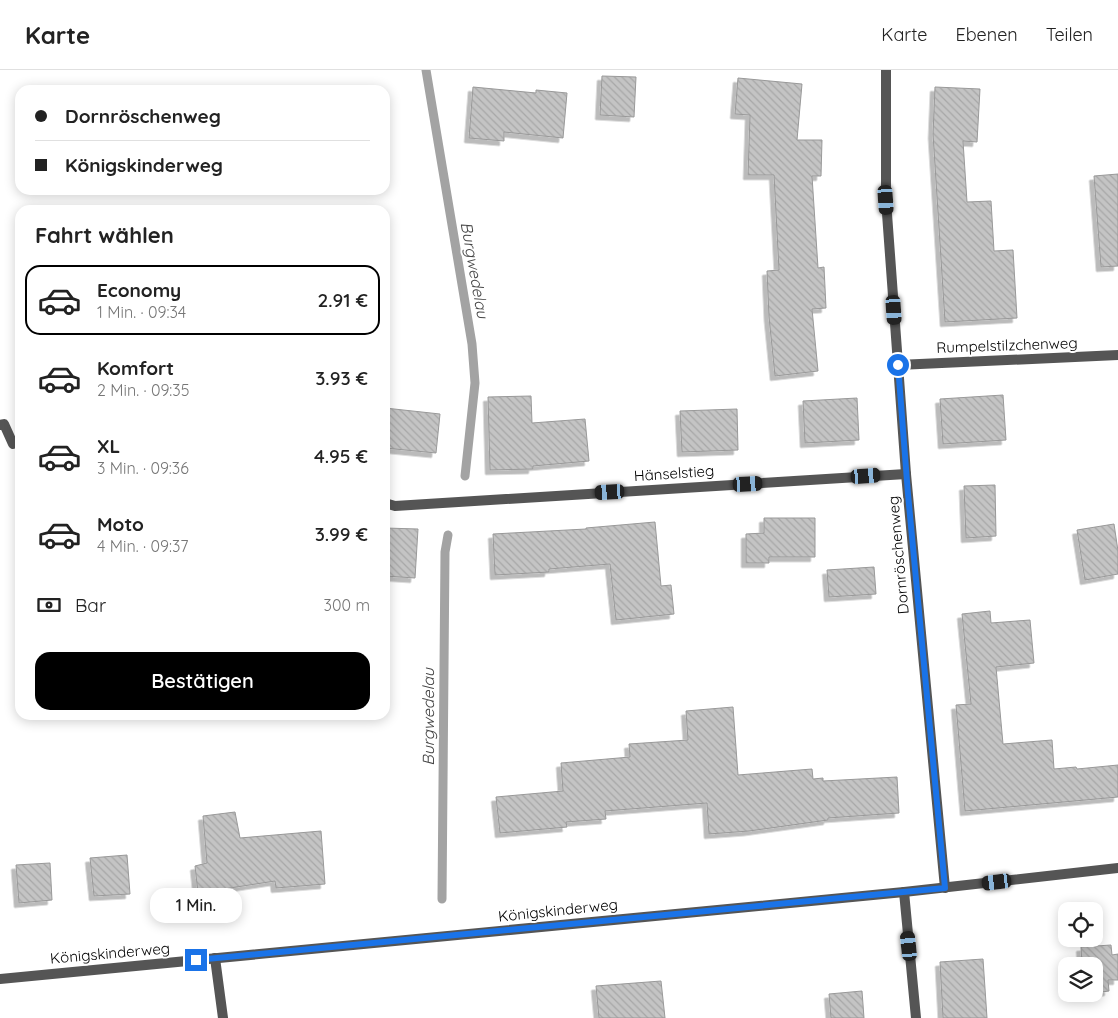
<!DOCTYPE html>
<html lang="de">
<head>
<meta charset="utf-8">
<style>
	body { margin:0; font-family:Quicksand,sans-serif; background:#f2f2f2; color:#222; height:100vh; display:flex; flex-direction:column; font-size:19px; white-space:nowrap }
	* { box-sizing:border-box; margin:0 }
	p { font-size:16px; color:#767676 }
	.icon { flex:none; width:28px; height:28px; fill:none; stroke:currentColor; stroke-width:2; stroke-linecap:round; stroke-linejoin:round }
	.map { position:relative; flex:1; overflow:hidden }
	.details { position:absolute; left:15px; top:135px; width:375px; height:515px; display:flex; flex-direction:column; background:#fff; border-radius:15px; box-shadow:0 2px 12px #0003 }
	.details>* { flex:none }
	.guide { position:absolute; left:15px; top:15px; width:375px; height:110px; border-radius:15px; box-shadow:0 2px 12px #0003; display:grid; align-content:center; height:110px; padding:0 20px; background:#fff }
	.buttons { position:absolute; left:1058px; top:832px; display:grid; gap:10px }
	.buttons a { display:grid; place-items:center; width:45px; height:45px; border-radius:10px; background:#fff; box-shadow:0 2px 12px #0003; font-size:25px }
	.end { position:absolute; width:22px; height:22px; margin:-11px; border:6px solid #1a73e8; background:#fff; box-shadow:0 0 0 2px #fff }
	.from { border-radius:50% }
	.bubble { position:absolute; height:35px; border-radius:15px; background:#fff; box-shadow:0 2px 12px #0003; font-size:16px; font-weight:600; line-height:35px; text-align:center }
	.car { position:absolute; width:15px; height:30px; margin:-15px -8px; border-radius:6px; box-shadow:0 0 4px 1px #0007; background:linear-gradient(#222 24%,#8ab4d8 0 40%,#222 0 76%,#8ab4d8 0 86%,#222 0) }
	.guide b { display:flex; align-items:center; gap:18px; height:48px; font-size:19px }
	.guide b+b { border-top:1px solid #e0e0e0 }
	.guide i { width:12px; height:12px; background:#222 }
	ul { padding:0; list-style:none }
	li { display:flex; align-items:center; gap:15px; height:70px; margin:0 10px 8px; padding:0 10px; border:2px solid transparent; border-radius:15px }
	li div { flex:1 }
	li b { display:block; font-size:19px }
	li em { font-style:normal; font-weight:600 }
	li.current { border-color:#000 }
	li>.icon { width:45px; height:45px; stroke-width:1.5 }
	h2 { padding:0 20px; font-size:22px; line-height:60px }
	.pay { display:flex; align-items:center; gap:12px; height:55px; padding:0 20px; font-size:19px }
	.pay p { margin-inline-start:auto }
	.button { display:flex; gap:10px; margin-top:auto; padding:10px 20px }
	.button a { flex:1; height:58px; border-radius:15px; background:#000; color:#fff; font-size:20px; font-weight:600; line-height:58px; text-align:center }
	header { display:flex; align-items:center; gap:30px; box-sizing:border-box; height:70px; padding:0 25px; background:#fff; border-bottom:1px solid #e0e0e0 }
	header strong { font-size:24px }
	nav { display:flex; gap:28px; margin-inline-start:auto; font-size:18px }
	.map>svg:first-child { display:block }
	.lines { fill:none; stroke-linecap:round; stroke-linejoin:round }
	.stream { stroke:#a3a3a3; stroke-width:9 }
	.building { fill:url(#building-back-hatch); stroke:#999; filter:url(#shadow) }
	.lane { stroke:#555; stroke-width:10 }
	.street { stroke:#555; stroke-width:10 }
	.route { stroke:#1a73e8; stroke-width:6 }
	.labels { text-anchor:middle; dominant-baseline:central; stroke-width:4; stroke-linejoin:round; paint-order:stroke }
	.street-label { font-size:15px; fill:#000; stroke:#fff }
	.water-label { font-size:16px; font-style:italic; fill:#444; stroke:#fff }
</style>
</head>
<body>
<header>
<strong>Karte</strong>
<nav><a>Karte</a><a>Ebenen</a><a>Teilen</a></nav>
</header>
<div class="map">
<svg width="1118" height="948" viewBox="0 0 1118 948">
	<defs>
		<pattern id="building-back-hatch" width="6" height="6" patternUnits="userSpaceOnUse" patternTransform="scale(1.25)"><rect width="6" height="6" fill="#c4c4c4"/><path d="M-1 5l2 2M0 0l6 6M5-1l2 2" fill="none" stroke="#a7a7a7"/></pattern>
		<filter id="shadow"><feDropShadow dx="-4.5" dy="4.5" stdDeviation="0" flood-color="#0004"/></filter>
	</defs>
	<rect width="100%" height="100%" fill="#fff"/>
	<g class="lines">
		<g class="stream">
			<polyline points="426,0 472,274 475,313 465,406"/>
			<polyline points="442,829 445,482 448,465"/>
		</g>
	</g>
	<g class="building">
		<polygon points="602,6 636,7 634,47 600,45"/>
		<polygon points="738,8 802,14 797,70 822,70 821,106 812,106 818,198 824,197 826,238 812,239 818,301 775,306 769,247 767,201 779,200 774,105 748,105 750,45 735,44"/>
		<polygon points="473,17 536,23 536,20 567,23 563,68 504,62 504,71 469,68"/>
		<polygon points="935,17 980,19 977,72 963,71 967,132 991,131 994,181 1013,180 1017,248 945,252 933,64"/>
		<polygon points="1118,104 1118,196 1101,197 1094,106"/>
		<polygon points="1003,325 1006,370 943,374 940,329"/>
		<polygon points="531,326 532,353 585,349 589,391 533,396 533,399 490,400 488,327"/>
		<polygon points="857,328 859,370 805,373 803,331"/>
		<polygon points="385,338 440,344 436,383 385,378"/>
		<polygon points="737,339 738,380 682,382 680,341"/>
		<polygon points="995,415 996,466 966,468 964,416"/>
		<polygon points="764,448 815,448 815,487 769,487 769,493 746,493 746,464 764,463"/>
		<polygon points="655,452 661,516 671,515 674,544 616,550 610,494 549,499 549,502 495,505 493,464 586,459 586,458"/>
		<polygon points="1114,454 1118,481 1118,504 1085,510 1077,460"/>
		<polygon points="385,458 418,459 415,508 385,506"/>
		<polygon points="874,497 876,524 829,527 827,500"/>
		<polygon points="990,541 991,553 1030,550 1034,593 996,597 1003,674 1052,670 1054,699 1076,697 1077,699 1118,695 1118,727 965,741 956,635 971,634 962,544"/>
		<polygon points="733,637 738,705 812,699 813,709 823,708 823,711 897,707 899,743 828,748 828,750 749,761 709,764 707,733 605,741 606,749 566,752 567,757 500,763 496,727 563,721 561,693 630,687 629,674 688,670 686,641"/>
		<polygon points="235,742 240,768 321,761 325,814 276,818 275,811 198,823 195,796 207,793 203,746"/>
		<polygon points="127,785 130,824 94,826 90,788"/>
		<polygon points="50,793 52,830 19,833 16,795"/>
		<polygon points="1111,875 1112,885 1118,884 1118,910 1108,910 1109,921 1094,923 1094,896 1082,896 1081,877"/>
		<polygon points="983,889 987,948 943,948 940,892"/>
		<polygon points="661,911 665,948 599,948 596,916"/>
		<polygon points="862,921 864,948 831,948 829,924"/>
	</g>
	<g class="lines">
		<polyline class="lane" points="0,355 4,354 13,374"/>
		<g class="street">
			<polyline points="886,0 886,130 906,404 945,818"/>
			<polyline points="898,295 1118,285"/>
			<polyline points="385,433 395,436 906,404"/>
			<polyline points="904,822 916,948"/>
			<polyline points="215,888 223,948"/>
			<polyline points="0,909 904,822 1118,798"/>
		</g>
	</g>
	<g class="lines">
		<polyline class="route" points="196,890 945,818 908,424 898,295"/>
	</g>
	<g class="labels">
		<g class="street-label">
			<text transform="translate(1007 275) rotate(-2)">Rumpelstilzchenweg</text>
			<text transform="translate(674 403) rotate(-4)">Hänselstieg</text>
			<text transform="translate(898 485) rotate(-95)">Dornröschenweg</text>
			<text transform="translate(558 840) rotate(-6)">Königskinderweg</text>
			<text transform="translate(110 883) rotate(-5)">Königskinderweg</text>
		</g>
		<g class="water-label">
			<text transform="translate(475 200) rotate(80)">Burgwedelau</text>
			<text transform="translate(428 647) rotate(-90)">Burgwedelau</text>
		</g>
	</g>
</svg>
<div class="buttons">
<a><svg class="icon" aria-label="locate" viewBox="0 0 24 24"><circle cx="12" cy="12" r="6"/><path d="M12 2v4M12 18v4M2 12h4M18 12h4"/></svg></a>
<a><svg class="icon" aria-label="layers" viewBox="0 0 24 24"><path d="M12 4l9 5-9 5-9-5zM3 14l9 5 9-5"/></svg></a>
</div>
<i class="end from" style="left:898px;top:295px"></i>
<i class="end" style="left:196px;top:890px"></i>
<div class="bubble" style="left:150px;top:818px;width:92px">1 Min.</div>
<i class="car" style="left:886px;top:130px;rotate:176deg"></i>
<i class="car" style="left:894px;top:240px;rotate:176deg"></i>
<i class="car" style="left:866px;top:406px;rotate:86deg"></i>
<i class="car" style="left:748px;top:414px;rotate:87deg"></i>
<i class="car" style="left:610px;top:422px;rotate:267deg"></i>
<i class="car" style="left:997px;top:812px;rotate:263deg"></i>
<i class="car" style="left:909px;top:876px;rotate:354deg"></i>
<div class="guide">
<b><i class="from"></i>Dornröschenweg</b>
<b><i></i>Königskinderweg</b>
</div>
<section class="details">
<h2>Fahrt wählen</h2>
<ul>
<li class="current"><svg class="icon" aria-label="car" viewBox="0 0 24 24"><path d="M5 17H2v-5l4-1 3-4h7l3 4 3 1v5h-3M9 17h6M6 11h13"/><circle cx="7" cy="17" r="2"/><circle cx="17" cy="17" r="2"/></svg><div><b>Economy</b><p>1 Min. · 09:34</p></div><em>2.91 €</em></li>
<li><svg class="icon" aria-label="car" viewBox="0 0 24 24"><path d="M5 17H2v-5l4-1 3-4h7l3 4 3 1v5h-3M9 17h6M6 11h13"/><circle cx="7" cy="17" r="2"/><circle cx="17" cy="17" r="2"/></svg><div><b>Komfort</b><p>2 Min. · 09:35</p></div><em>3.93 €</em></li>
<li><svg class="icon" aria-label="car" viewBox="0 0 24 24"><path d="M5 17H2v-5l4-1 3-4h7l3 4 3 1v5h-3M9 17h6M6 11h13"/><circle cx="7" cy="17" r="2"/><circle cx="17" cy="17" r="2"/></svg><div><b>XL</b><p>3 Min. · 09:36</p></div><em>4.95 €</em></li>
<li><svg class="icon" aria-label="car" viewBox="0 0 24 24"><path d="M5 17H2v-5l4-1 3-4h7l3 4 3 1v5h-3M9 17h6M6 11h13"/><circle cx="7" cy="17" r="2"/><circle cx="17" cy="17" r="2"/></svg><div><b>Moto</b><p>4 Min. · 09:37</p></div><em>3.99 €</em></li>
</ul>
<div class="pay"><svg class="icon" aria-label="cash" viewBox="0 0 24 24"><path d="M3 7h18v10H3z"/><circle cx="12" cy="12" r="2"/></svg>Bar<p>300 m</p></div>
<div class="button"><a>Bestätigen</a></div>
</section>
</div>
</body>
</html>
